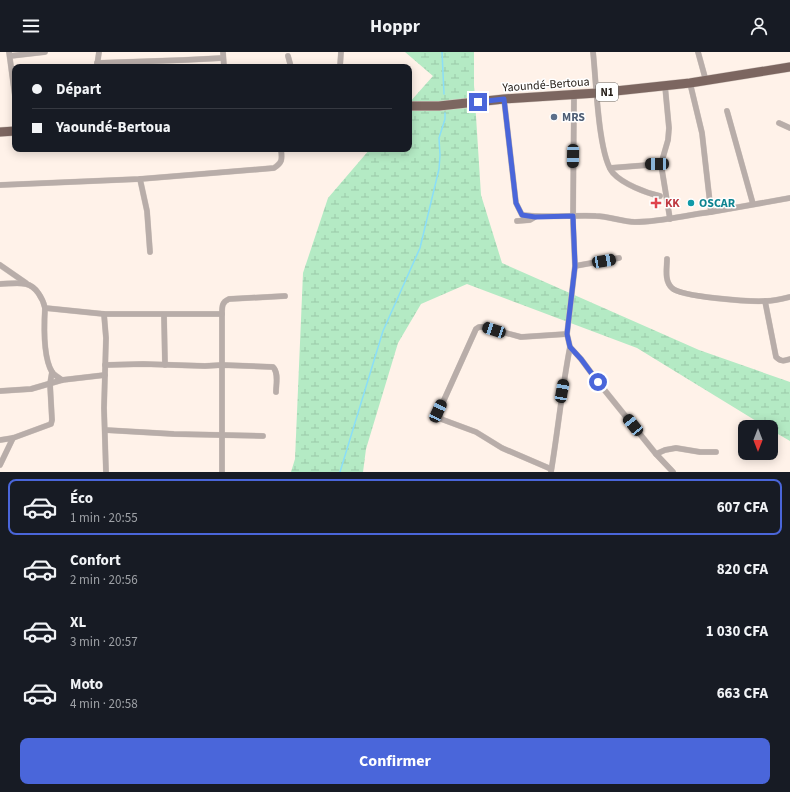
<!DOCTYPE html>
<html lang="fr">
<head>
<meta charset="utf-8">
<style>
	body { margin:0; font-family:"Source Sans 3",sans-serif; background:#242831; color:#f1f3f6; height:100vh; display:flex; flex-direction:column; font-size:15px; white-space:nowrap }
	* { box-sizing:border-box; margin:0 }
	p { font-size:13px; color:#9ea1a6 }
	.icon { flex:none; width:22px; height:22px; fill:none; stroke:currentColor; stroke-width:2; stroke-linecap:round; stroke-linejoin:round }
	.map { position:relative; height:420px; overflow:hidden }
	.sheet { display:flex; flex-direction:column; background:#171b24; flex:1 }
	.sheet>* { flex:none }
	.guide { position:absolute; left:12px; top:12px; width:400px; height:88px; border-radius:8px; box-shadow:0 2px 10px #0003; display:grid; align-content:center; height:88px; padding:0 20px; background:#171b24 }
	.needle { width:26px; rotate:180deg }
	.controls { position:absolute; left:738px; top:368px; display:grid; gap:8px }
	.controls a { display:grid; place-items:center; width:40px; height:40px; border-radius:8px; background:#171b24; box-shadow:0 2px 10px #0003; font-size:20px }
	.end { position:absolute; width:18px; height:18px; margin:-9px; border:5px solid #4a66da; background:#fff; box-shadow:0 0 0 2px #fff }
	.from { border-radius:50% }
	.car { position:absolute; width:12px; height:24px; margin:-12px -6px; border-radius:5px; box-shadow:0 0 3px 1px #0007; background:linear-gradient(#222 24%,#8ab4d8 0 40%,#222 0 76%,#8ab4d8 0 86%,#222 0) }
	.guide b { display:flex; align-items:center; gap:14px; height:38px; font-size:15px }
	.guide b+b { border-top:1px solid #363941 }
	.guide i { width:10px; height:10px; background:#f1f3f6 }
	ul { padding:7px 0 0; list-style:none }
	li { display:flex; align-items:center; gap:12px; height:56px; margin:0 8px 6px; padding:0 12px; border:2px solid transparent; border-radius:8px }
	li div { flex:1 }
	li b { display:block; font-size:15px }
	li em { font-style:normal; font-weight:700 }
	li.selected { border-color:#4a66da }
	li>.icon { width:36px; height:36px; stroke-width:1.5 }
	.cta { display:flex; gap:8px; margin-top:auto; padding:8px 20px }
	.cta a { flex:1; height:46px; border-radius:8px; background:#4a66da; color:#fff; font-size:16px; font-weight:700; line-height:46px; text-align:center }
	header { display:flex; justify-content:space-between; align-items:center; height:52px; padding:0 20px; background:#171b24; font-size:18px; font-weight:700 }
	.map>svg:first-child { display:block }
	.wetland { fill:url(#wetland-marsh) }
	.lines { fill:none; stroke-linecap:round; stroke-linejoin:round }
	.stream { stroke:#8bdef7; stroke-width:1.5 }
	.minor-casing { stroke:#d8ccc4; stroke-width:6 }
	.trunk-casing { stroke:#d8ccc4; stroke-width:10 }
	.minor { stroke:#b8ada9; stroke-width:5.5 }
	.trunk { stroke:#7c6660; stroke-width:9 }
	.route { stroke:#4a66da; stroke-width:5 }
	.service-dot { fill:#5c6f8a; stroke:#fff; stroke-width:1.5 }
	.health-dot { fill:#e0444e; stroke:#fff; stroke-width:1.5 }
	.culture-dot { fill:#0f9aa8; stroke:#fff; stroke-width:1.5 }
	.labels { text-anchor:middle; dominant-baseline:central; stroke-width:3; stroke-linejoin:round; paint-order:stroke }
	.shield { fill:#fff; stroke:#68645f; stroke-width:1 }
	.shield-label { font-size:11px; font-weight:bold; fill:#28211b }
	.street-label { font-size:12px; fill:#28211b; stroke:#fff }
	.service-label { font-size:12px; font-weight:bold; fill:#4e5e75; stroke:#fff; text-anchor:start }
	.health-label { font-size:12px; font-weight:bold; fill:#be3a42; stroke:#fff; text-anchor:start }
	.culture-label { font-size:12px; font-weight:bold; fill:#0d838f; stroke:#fff; text-anchor:start }
</style>
</head>
<body>
<header><svg class="icon" aria-label="menu" viewBox="0 0 24 24"><path d="M4 6h16M4 12h16M4 18h16"/></svg>Hoppr<svg class="icon" aria-label="person" viewBox="0 0 24 24"><circle cx="12" cy="8" r="4"/><path d="M4 21q1-7 8-7t8 7"/></svg></header>
<div class="map">
<svg width="790" height="420" viewBox="0 0 790 420">
	<defs>
		<pattern id="wetland-marsh" width="20" height="14" patternUnits="userSpaceOnUse"><rect width="20" height="14" fill="#b4eac4"/><path d="M1 5h8M5 5V1M11 12h8M15 12V8" fill="none" stroke="#9bc8a8"/></pattern>
	</defs>
	<rect width="100%" height="100%" fill="#fff2e9"/>
	<polygon class="wetland" points="405,0 474,0 474,33 481,143 502,211 699,298 790,330 790,389 771,378 771,375 766,375 637,296 467,232 421,252 398,291 366,397 363,420 291,420 295,407 303,221 328,146 370,97 409,97 409,51 433,24"/>
	<g class="lines">
		<g class="stream">
			<polyline points="442,0 444,42"/>
			<polyline points="340,420 383,279 420,196 439,117 440,103 439,86 445,67 445,61"/>
		</g>
		<g class="minor-casing">
			<g id="minor">
				<polyline points="9,0 15,44"/>
				<polyline points="223,0 224,15"/>
				<path d="M 593,0 C 596,25 598,104 613,121 C 623,132 646,141 660,144"/>
				<polyline points="698,0 706,29"/>
				<polyline points="10,4 45,0"/>
				<polyline points="288,4 291,15"/>
				<polyline points="97,11 184,8 223,6"/>
				<polyline points="97,14 99,0"/>
				<polyline points="340,15 341,0"/>
				<polyline points="690,31 702,81 711,160 790,146"/>
				<polyline points="665,34 669,76 668,88 661,112 670,167"/>
				<polyline points="574,42 573,171 575,214 567,282 570,295 581,307 598,330 656,402 673,420"/>
				<path d="M 504,47 L 516,151 L 522,163 C 546,166 572,163 596,164 C 608,164 623,170 635,170 C 661,170 686,163 711,160"/>
				<polyline points="727,59 753,152"/>
				<polyline points="779,71 790,76"/>
				<polyline points="610,116 661,112"/>
				<polyline points="140,127 147,159 150,200"/>
				<path d="M 0,133 L 140,127 L 274,116 C 283,110 282,107 281,97"/>
				<polyline points="517,169 530,168 535,165"/>
				<path d="M 667,207 C 667,216 664,229 672,236 C 681,245 751,250 766,249 C 774,249 782,247 790,245"/>
				<polyline points="0,213 26,231"/>
				<polyline points="575,214 619,206"/>
				<path d="M 0,232 C 8,232 18,230 26,232 C 36,234 43,247 45,256 L 104,262 L 222,262 L 222,420"/>
				<path d="M 765,249 L 776,305 C 781,310 784,309 790,307"/>
				<path d="M 45,256 C 44,273 43,305 52,320 C 54,323 59,326 62,328"/>
				<polyline points="104,262 106,286 104,356 106,420"/>
				<path d="M 222,262 C 222,254 222,250 229,247 L 285,244"/>
				<polyline points="164,263 165,313"/>
				<path d="M 105,313 L 143,312 L 205,314 L 222,313 L 273,315 C 279,321 276,332 276,340"/>
				<polyline points="0,339 31,337 62,328 105,323"/>
				<polyline points="105,378 174,382 263,384"/>
				<polyline points="0,388 13,386 51,372 52,368 50,332 52,320"/>
				<polyline points="656,402 665,398 676,396 700,400 716,400"/>
				<polyline points="0,413 13,386"/>
				<polyline points="551,417 502,396 476,380 441,367 439,359 476,277 479,275 484,275 521,285 567,282"/>
				<path d="M 551,420 C 558,378 562,336 570,295"/>
			</g>
		</g>
		<g class="trunk-casing">
			<g id="trunk">
				<polyline points="409,54 439,54 504,47 597,41 690,31 790,15"/>
				<polyline points="0,80 15,79"/>
			</g>
		</g>
		<use href="#minor" class="minor"/>
		<use href="#trunk" class="trunk"/>
	</g>
	<g class="lines">
		<polyline class="route" points="478,50 504,47 516,151 522,163 535,165 573,164 575,214 567,282 570,295 581,307 598,330"/>
	</g>
	<circle class="service-dot" cx="554" cy="65" r="4"/>
	<path class="health-dot" d="M654 145h4v4h4v4h-4v4h-4v-4h-4v-4h4z"/>
	<circle class="culture-dot" cx="691" cy="151" r="4"/>
	<g class="labels">
		<rect class="shield" x="596" y="31" width="22" height="18" rx="3"/>
		<g class="shield-label">
			<text x="607" y="40">N1</text>
		</g>
		<g class="street-label">
			<text transform="translate(546 33) rotate(-4)">Yaoundé-Bertoua</text>
		</g>
		<g class="service-label">
			<text x="562" y="65">MRS</text>
		</g>
		<g class="health-label">
			<text x="665" y="151">KK</text>
		</g>
		<g class="culture-label">
			<text x="699" y="151">OSCAR</text>
		</g>
	</g>
</svg>
<div class="controls">
<a><svg class="needle" viewBox="-14 -14 28 28"><path d="M0-13l5 13h-10z" fill="#e53935"/><path d="M0 13l5-13h-10z" fill="#9ea1a6"/></svg></a>
</div>
<i class="end from" style="left:598px;top:330px"></i>
<i class="end" style="left:478px;top:50px"></i>
<i class="car" style="left:573px;top:104px;rotate:181deg"></i>
<i class="car" style="left:657px;top:112px;rotate:269deg"></i>
<i class="car" style="left:604px;top:209px;rotate:80deg"></i>
<i class="car" style="left:494px;top:278px;rotate:288deg"></i>
<i class="car" style="left:562px;top:339px;rotate:10deg"></i>
<i class="car" style="left:438px;top:359px;rotate:25deg"></i>
<i class="car" style="left:633px;top:373px;rotate:321deg"></i>
<div class="guide">
<b><i class="from"></i>Départ</b>
<b><i></i>Yaoundé-Bertoua</b>
</div>
</div>
<section class="sheet">
<ul>
<li class="selected"><svg class="icon" aria-label="car" viewBox="0 0 24 24"><path d="M5 17H2v-5l4-1 3-4h7l3 4 3 1v5h-3M9 17h6M6 11h13"/><circle cx="7" cy="17" r="2"/><circle cx="17" cy="17" r="2"/></svg><div><b>Éco</b><p>1 min · 20:55</p></div><em>607 CFA</em></li>
<li><svg class="icon" aria-label="car" viewBox="0 0 24 24"><path d="M5 17H2v-5l4-1 3-4h7l3 4 3 1v5h-3M9 17h6M6 11h13"/><circle cx="7" cy="17" r="2"/><circle cx="17" cy="17" r="2"/></svg><div><b>Confort</b><p>2 min · 20:56</p></div><em>820 CFA</em></li>
<li><svg class="icon" aria-label="car" viewBox="0 0 24 24"><path d="M5 17H2v-5l4-1 3-4h7l3 4 3 1v5h-3M9 17h6M6 11h13"/><circle cx="7" cy="17" r="2"/><circle cx="17" cy="17" r="2"/></svg><div><b>XL</b><p>3 min · 20:57</p></div><em>1 030 CFA</em></li>
<li><svg class="icon" aria-label="car" viewBox="0 0 24 24"><path d="M5 17H2v-5l4-1 3-4h7l3 4 3 1v5h-3M9 17h6M6 11h13"/><circle cx="7" cy="17" r="2"/><circle cx="17" cy="17" r="2"/></svg><div><b>Moto</b><p>4 min · 20:58</p></div><em>663 CFA</em></li>
</ul>
<div class="cta"><a>Confirmer</a></div>
</section>
</body>
</html>
